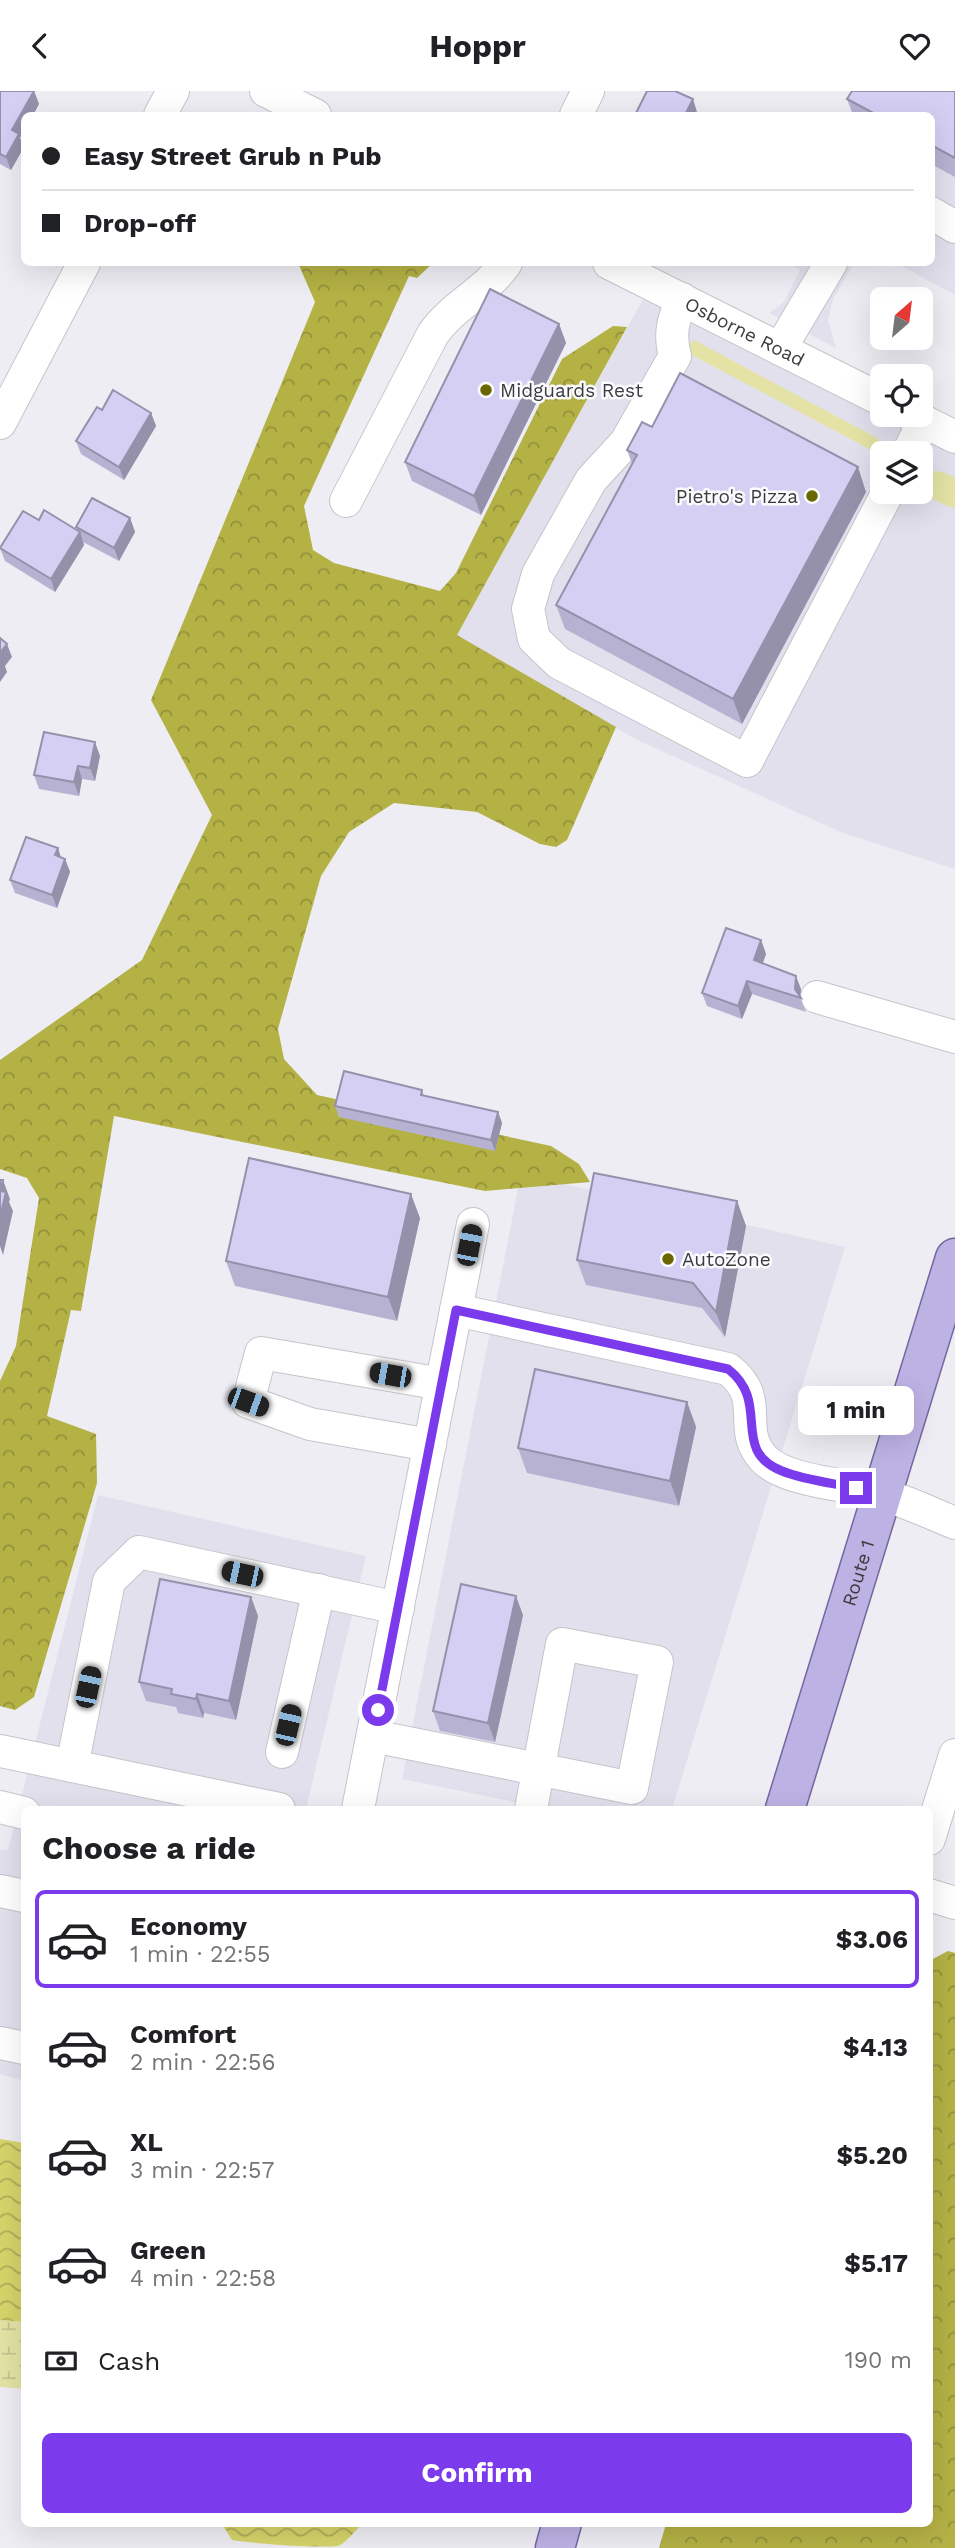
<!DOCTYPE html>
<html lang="en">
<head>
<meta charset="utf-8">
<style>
	body { margin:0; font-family:"Work Sans",sans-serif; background:#f6f6f6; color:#202124; height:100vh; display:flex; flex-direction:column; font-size:26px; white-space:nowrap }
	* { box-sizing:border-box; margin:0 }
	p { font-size:23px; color:#757577 }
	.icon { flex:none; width:38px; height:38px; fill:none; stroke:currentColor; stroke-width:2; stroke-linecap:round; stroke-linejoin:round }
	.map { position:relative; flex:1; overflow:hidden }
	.drawer { position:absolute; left:21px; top:1715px; width:912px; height:721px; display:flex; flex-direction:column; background:#fff; border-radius:10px; box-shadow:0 7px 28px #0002 }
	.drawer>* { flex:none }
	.guide { position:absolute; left:21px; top:21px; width:914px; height:154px; border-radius:10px; box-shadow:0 7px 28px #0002; display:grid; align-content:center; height:154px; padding:0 21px; background:#fff }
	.needle { width:46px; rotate:28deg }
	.tools { position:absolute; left:870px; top:196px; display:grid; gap:14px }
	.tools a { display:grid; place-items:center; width:63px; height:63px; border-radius:10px; background:#fff; box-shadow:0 7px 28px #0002; font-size:35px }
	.end { position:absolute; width:32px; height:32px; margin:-16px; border:9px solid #7c3aed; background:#fff; box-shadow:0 0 0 4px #fff }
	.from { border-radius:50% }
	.bubble { position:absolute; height:49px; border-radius:10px; background:#fff; box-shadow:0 7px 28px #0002; font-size:23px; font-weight:700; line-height:49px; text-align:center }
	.car { position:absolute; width:21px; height:42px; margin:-21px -10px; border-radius:9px; box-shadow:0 0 5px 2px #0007; background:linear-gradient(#222 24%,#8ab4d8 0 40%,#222 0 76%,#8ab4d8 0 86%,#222 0) }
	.guide b { display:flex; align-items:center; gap:24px; height:66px; font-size:26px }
	.guide b+b { border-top:2px solid #e0e0e0 }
	.guide i { width:18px; height:18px; background:#202124 }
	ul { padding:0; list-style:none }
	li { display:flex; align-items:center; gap:21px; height:98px; margin:0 14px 10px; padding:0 7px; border:4px solid transparent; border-radius:10px }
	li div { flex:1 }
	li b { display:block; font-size:26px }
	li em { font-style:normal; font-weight:700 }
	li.on { border-color:#7c3aed }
	li>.icon { width:63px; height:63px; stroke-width:1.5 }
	h2 { padding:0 21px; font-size:32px; line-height:84px }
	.pay { display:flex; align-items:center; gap:18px; height:77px; padding:0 21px; font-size:26px }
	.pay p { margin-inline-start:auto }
	.primary-button { display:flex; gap:14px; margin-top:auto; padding:14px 21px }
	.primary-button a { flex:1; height:80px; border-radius:10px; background:#7c3aed; color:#fff; font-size:28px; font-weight:700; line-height:80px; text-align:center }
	header { display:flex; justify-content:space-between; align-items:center; height:91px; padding:0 21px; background:#fff; font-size:32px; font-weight:700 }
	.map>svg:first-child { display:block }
	.built { fill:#e2e0ed; fill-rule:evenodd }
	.grass { fill:#e4e3a5 }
	.forest { fill:url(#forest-crowns) }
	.wetland { fill:url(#wetland-marsh) }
	.water { fill:url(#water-waves) }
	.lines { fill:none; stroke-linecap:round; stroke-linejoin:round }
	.minor-casing { stroke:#c5c4ca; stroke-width:34 }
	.major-casing { stroke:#73679e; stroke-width:41 }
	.minor { stroke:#fff; stroke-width:32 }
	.major { stroke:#bdb2e4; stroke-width:38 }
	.wall { fill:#b7b2d2 }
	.shaded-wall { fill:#9591ab }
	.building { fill:#d5cff4; stroke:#9591ab; stroke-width:2 }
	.route { stroke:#7c3aed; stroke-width:9 }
	.poi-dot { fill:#6b6700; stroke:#fcfbfe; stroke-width:2.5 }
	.labels { text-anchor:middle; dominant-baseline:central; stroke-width:5; stroke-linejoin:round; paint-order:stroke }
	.street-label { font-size:19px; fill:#3c3b3e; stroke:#fcfbfe }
	.poi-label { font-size:19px; fill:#3c3b3e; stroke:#fcfbfe; text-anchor:start }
</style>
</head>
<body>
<header><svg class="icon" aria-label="back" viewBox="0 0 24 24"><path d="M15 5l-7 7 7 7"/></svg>Hoppr<svg class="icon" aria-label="heart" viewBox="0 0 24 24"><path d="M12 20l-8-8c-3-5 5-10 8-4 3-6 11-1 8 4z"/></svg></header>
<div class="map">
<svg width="955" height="2457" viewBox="0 0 955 2457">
	<defs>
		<pattern id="forest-crowns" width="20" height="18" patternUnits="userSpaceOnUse" patternTransform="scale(1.75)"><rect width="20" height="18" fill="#b4b145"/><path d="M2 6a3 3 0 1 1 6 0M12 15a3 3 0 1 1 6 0" fill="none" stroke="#94913b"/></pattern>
		<pattern id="wetland-marsh" width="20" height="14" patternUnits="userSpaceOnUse" patternTransform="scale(1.75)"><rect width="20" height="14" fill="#e4e3a5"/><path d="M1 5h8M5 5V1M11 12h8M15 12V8" fill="none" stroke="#c4c48f"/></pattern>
		<pattern id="water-waves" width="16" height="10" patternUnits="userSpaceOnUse" patternTransform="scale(1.75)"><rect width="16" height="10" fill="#d6d46a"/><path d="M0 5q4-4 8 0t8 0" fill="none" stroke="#afad59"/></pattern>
	</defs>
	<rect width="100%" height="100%" fill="#eeedf4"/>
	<g class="built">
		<polygon points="955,0 955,204 896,172 931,172 931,24 857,24"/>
		<polygon points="787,172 854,172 833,208 828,229 836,257 769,222 784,211 800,179"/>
		<path d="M 651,194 L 882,324 L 908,324 L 955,347 L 955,778 L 843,742 L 635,648 L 456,544 ZM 882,362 L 920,362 L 920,401 L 882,401 Z"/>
		<polygon points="521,1083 845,1156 672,1718 549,1718 402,1688"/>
		<polygon points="98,1404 366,1465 306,1718 24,1718 24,1990 0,1983 0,1758 8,1759"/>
	</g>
	<g class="grass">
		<polygon points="694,249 877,347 884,357 882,360 877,362 690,263 688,255"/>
		<path d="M 926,379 L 943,381 L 955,387 L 955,417 C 939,413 906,399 926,379 Z"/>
	</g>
	<g class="forest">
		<polygon points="298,172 433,172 417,187 409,185 304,415 313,459 334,472 440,500 456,482 562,268 613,235 627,236 457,544 616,636 567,749 556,756 540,753 477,721 394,712 349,741 321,785 278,938 284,968 317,1004 551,1055 579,1073 590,1091 485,1100 114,1025 81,1220 71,1219 47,1325 96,1343 97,1392 34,1606 15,1619 0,1615 0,1290 16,1255 39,1107 27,1087 0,1078 0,969 142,869 212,724 151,609 315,211"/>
		<polygon points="948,1860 955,1862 955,2457 659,2457 666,2433 929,2432 929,1870"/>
	</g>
	<polygon class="wetland" points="0,2229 24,2231 24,2298 0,2296"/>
	<g class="water">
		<polygon points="0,2048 24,2052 24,2231 0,2229"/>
		<path d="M 222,2433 L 222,2432 L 362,2433 C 355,2440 347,2451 338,2455 C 315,2457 257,2453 232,2449 Z"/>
	</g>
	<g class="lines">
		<g class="minor-casing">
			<g id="minor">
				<polyline points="266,0 315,24"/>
				<polyline points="160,24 173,0"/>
				<polyline points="576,24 588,0"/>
				<polyline points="931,122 955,136"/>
				<path id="s1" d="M 609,172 L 882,309"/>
				<path d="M 682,208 C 673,229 669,243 675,265 L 626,351 L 591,389 L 538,483 L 528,518 L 534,548 L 559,572 L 747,670 L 888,401"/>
				<polyline points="780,258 831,172"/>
				<polyline points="911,324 955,346"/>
				<polyline points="0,332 84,172"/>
				<polyline points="908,362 924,330"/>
				<path d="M 346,410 L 433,243 C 453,214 486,201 506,172"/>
				<polyline points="817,906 955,946"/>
				<path d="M 456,1219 L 728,1278 C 768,1309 735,1337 764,1368 C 786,1391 849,1393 880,1403 C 906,1410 930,1422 955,1432"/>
				<polyline points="430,1354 310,1333 248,1311 261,1262 442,1293"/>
				<polyline points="373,1645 632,1697 657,1571 562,1553 531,1718"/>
				<polyline points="0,1660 279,1718"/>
				<polyline points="282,1661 319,1499"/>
				<polyline points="72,1675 109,1490 139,1461 398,1517"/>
				<polyline points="0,1716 24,1722"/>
				<polyline points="358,1718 473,1133"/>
				<polyline points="929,1748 955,1664"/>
				<polyline points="0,1800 24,1805"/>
				<polyline points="929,1804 955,1812"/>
				<polyline points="0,1952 24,1957"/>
			</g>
		</g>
		<g class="major-casing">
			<g id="major">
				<path id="s2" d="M 785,1718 L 955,1167"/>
				<polyline points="555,2457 562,2432"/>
			</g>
		</g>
		<use href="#minor" class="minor"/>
		<use href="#major" class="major"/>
	</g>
	<g class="wall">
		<polygon points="0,0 34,0 39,13 33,24 24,24 20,47 24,56 11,79 0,73"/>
		<polygon points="955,0 955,86 931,73 931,24 853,24 847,8"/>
		<polygon points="559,233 566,252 481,424 412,390 405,371"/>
		<polygon points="102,319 151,322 156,335 124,389 81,363 76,350"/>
		<polygon points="652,336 866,401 742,633 565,538 556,514 632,373 627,359"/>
		<polygon points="130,427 135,441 119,470 83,451 84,454 55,501 5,470 0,457 39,429 77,439 76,436"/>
		<polygon points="100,665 95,690 82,688 79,705 39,698 34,684"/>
		<polygon points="58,757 61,767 65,768 70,781 57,817 15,802 10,789"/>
		<polygon points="761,849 766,863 763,872 801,898 800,905 806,921 752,903 742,928 707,915 702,902"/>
		<polygon points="422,999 424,1005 498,1021 502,1032 495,1060 339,1026 335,1015"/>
		<polygon points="737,1110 746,1135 725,1246 702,1217 586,1194 577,1169"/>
		<polygon points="420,1127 397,1230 235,1195 226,1170"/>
		<polygon points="687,1311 696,1336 679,1415 527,1382 518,1357"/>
		<polygon points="251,1506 258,1525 236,1629 204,1622 203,1627 178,1622 176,1616 146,1610 139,1591"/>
		<polygon points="523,1524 495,1651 440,1640 433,1620"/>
	</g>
	<g class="shaded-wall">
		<polygon points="34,0 39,13 33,24 24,24 24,39 20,47 24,56 11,79 6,66 12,39"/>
		<polygon points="693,8 697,21 696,24 685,24"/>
		<polygon points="559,233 566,252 481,424 474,405"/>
		<polygon points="151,322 156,335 124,389 119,376"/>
		<polygon points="858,376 866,401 742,633 733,608"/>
		<polygon points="130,427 135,441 119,470 114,457"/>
		<polygon points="80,441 84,454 55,501 51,488"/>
		<polygon points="7,553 12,566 5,575 7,581 0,591 0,562"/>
		<polygon points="95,651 100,665 95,690 90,677"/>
		<polygon points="78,675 82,688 79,705 74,691"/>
		<polygon points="58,757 62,770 55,764"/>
		<polygon points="65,768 70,781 57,817 52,804"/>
		<polygon points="761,849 766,863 759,882 754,869"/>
		<polygon points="796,885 801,898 800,907 795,898"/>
		<polygon points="747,890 752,903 742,928 738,915"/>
		<polygon points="498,1021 502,1032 495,1060 491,1049"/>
		<polygon points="3,1089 10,1108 9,1111 13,1120 3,1164 0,1155 0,1100"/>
		<polygon points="411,1103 420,1127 397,1230 388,1206"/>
		<polygon points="737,1110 746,1135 725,1246 716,1221"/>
		<polygon points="687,1311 696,1336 679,1415 670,1390"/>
		<polygon points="516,1505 523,1524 495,1651 488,1632"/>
		<polygon points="251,1506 258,1525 236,1629 229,1610"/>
		<polygon points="197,1603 204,1622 203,1627 196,1608"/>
	</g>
	<g class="building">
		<polygon points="0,0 34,0 12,39 19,43 6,66 0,63"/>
		<polygon points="647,0 675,0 693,8 685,24 635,24"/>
		<polygon points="852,0 955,0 955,67 931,54 931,24 877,24 847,8"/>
		<polygon points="490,198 559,233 474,405 405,371"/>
		<polygon points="680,282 858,376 733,608 556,514 637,364 627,359 642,331 652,336"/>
		<polygon points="113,299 151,322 119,376 76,350 97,316 102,319"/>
		<polygon points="92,407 130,427 114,457 76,436"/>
		<polygon points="44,419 80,441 51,488 0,457 23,420 39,429"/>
		<polygon points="0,547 7,553 0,562"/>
		<polygon points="44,641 95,651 90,677 78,675 74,691 34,684"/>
		<polygon points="26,746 58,757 55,764 65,768 52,804 10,789"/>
		<polygon points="726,837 761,849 754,869 796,885 795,898 801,907 747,890 738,915 702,902"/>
		<polygon points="344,980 422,999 421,1004 498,1021 491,1049 335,1015"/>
		<polygon points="249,1067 411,1103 388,1206 226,1170"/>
		<polygon points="594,1082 737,1110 716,1221 693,1192 577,1169"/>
		<polygon points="0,1089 3,1089 0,1100 6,1101 0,1126"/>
		<polygon points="535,1278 687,1311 670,1390 518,1357"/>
		<polygon points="160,1488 251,1506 229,1610 197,1603 196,1608 171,1603 172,1598 139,1591"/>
		<polygon points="461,1493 516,1505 488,1632 433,1620"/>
	</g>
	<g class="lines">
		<path class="route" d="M 378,1619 L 456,1219 L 728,1278 C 772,1312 729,1359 782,1380 C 804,1389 832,1392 856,1397"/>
	</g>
	<g class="poi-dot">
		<circle cx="486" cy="299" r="7"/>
		<circle cx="812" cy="405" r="7"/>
		<circle cx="668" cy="1168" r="7"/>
	</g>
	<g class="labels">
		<g class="street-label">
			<text stroke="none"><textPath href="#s1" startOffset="152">Osborne Road</textPath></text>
			<text stroke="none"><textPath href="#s2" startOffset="247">Route 1</textPath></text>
		</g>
		<g class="poi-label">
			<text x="500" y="299">Midguards Rest</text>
			<text x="798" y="405" text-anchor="end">Pietro's Pizza</text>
			<text x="682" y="1168">AutoZone</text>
		</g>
	</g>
</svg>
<div class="tools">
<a><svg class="needle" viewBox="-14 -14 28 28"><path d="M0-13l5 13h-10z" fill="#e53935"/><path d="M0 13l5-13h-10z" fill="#757577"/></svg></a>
<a><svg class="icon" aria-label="locate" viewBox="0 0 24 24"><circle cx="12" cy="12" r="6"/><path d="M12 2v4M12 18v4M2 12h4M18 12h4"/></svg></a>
<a><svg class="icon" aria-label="layers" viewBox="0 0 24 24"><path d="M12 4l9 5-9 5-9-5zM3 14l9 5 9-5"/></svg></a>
</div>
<i class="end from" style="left:378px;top:1619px"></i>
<i class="end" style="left:856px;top:1397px"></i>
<div class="bubble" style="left:798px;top:1295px;width:116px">1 min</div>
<i class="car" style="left:469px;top:1154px;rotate:11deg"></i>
<i class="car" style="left:390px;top:1284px;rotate:280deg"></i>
<i class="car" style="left:248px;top:1311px;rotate:110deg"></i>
<i class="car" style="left:242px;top:1483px;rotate:282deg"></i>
<i class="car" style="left:88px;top:1596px;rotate:12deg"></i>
<i class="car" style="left:288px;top:1634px;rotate:13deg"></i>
<div class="guide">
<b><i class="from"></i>Easy Street Grub n Pub</b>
<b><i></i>Drop-off</b>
</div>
<section class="drawer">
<h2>Choose a ride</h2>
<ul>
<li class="on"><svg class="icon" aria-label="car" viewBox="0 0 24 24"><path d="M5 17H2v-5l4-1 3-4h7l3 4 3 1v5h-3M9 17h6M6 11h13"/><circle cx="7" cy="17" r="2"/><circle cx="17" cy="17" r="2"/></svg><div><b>Economy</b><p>1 min · 22:55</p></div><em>$3.06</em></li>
<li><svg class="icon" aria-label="car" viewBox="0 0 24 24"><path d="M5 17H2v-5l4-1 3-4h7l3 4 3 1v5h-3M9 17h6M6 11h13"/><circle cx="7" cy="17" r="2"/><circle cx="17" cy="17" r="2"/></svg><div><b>Comfort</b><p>2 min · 22:56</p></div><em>$4.13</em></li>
<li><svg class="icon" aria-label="car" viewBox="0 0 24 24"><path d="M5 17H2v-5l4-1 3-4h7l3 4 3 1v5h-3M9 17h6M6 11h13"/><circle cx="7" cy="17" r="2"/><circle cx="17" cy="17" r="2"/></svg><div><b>XL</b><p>3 min · 22:57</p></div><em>$5.20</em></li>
<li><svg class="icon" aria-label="car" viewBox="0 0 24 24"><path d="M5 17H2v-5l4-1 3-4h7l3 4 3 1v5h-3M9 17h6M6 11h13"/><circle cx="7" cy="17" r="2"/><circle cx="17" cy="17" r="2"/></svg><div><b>Green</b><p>4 min · 22:58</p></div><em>$5.17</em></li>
</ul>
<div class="pay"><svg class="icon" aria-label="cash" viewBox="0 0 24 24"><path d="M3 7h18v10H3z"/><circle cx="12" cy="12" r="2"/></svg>Cash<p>190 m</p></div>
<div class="primary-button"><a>Confirm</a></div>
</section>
</div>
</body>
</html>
